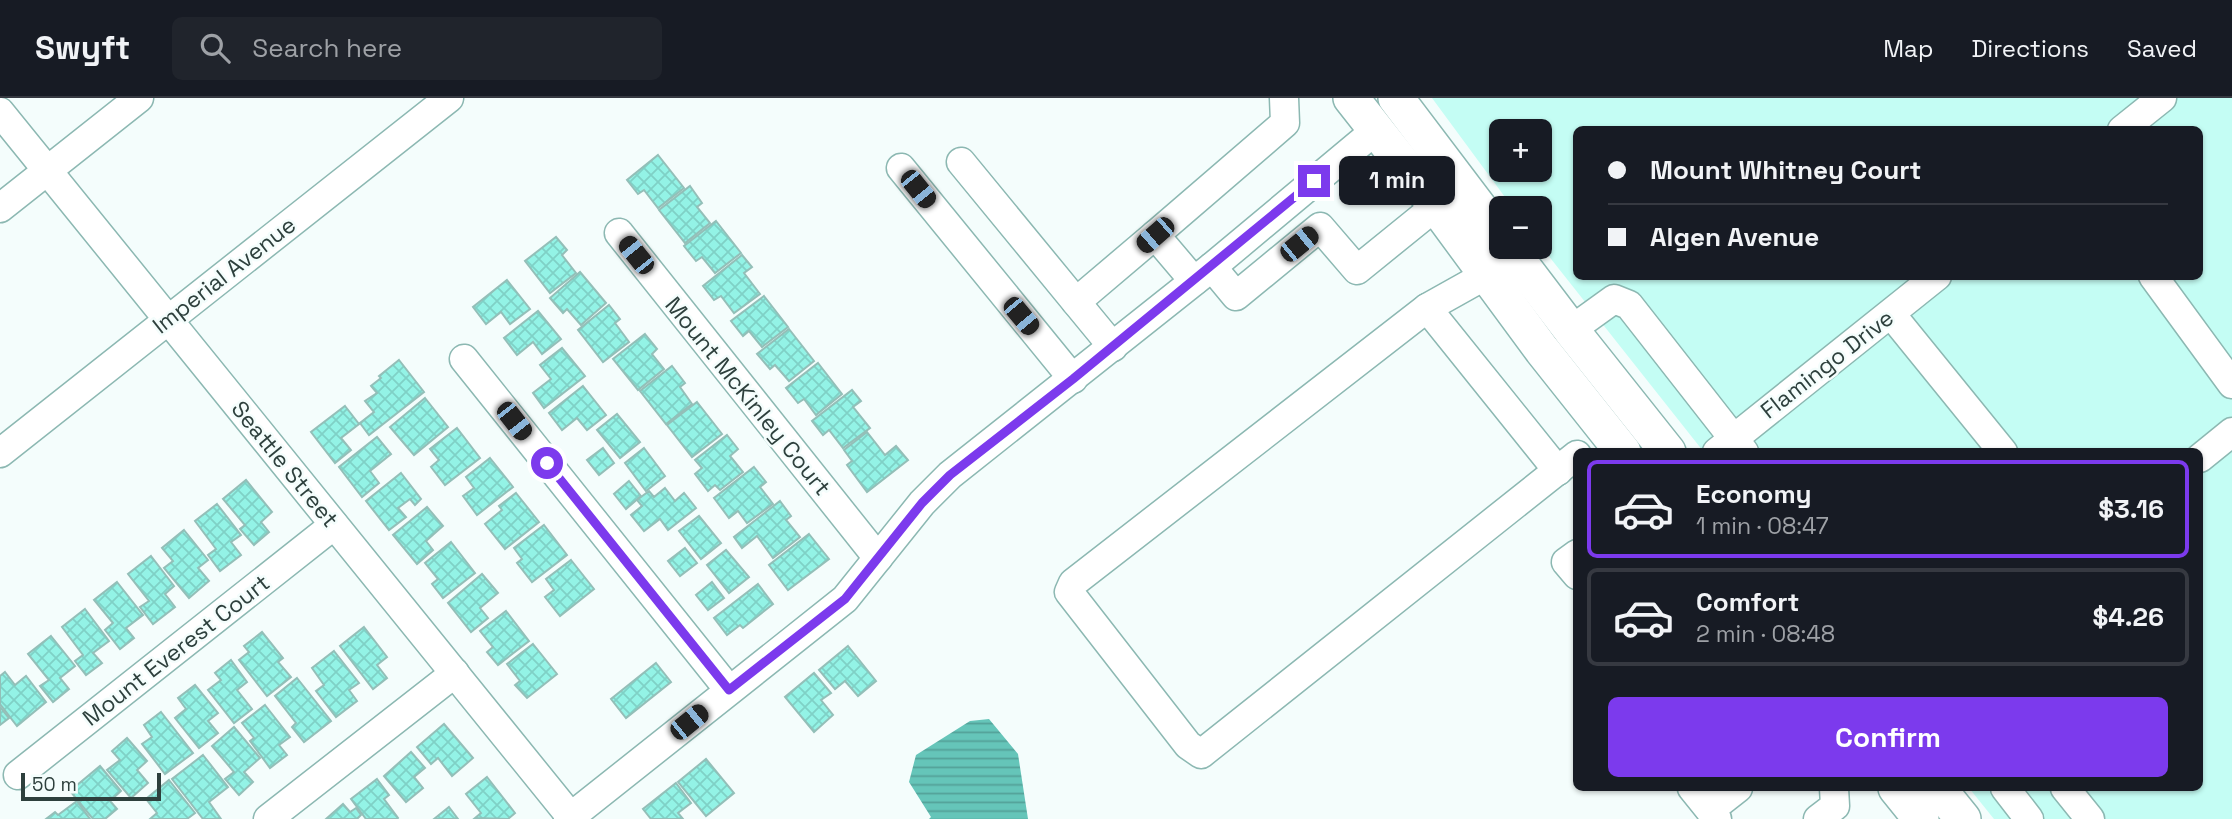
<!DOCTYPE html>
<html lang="en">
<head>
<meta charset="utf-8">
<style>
	body { margin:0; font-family:"Space Grotesk",sans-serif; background:#20242c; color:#f1f3f6; height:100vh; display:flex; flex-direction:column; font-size:26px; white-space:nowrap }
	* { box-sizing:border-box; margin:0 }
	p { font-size:23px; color:#9ea1a6 }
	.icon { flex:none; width:38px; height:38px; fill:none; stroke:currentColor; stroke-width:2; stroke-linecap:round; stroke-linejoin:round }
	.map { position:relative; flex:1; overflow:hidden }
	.drawer { position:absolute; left:1573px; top:350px; width:630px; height:343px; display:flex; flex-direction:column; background:#171b24; border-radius:10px; box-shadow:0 2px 5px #0004 }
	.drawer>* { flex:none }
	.guide { position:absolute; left:1573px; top:28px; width:630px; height:154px; border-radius:10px; box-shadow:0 2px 5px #0004; display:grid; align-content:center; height:154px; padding:0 35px; background:#171b24 }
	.fabs { position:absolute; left:1489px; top:21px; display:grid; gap:14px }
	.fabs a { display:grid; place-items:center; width:63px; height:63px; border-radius:10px; background:#171b24; box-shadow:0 2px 5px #0004; font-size:35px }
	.scale { position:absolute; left:21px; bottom:18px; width:140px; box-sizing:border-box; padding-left:7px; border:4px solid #2e403d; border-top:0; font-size:19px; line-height:24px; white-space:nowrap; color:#2e403d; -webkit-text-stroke:5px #f4fdfc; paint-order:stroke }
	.end { position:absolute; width:32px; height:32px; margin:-16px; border:9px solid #7c3aed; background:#fff; box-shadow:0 0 0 4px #fff }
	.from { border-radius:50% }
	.bubble { position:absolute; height:49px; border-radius:10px; background:#171b24; box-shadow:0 2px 5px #0004; font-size:23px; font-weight:600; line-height:49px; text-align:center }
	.car { position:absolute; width:21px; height:42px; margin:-21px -10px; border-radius:9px; box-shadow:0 0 5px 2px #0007; background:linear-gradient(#222 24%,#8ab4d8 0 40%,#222 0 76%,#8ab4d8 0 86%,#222 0) }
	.guide b { display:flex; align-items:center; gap:24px; height:66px; font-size:26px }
	.guide b+b { border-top:2px solid #363941 }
	.guide i { width:18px; height:18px; background:#f1f3f6 }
	ul { padding:12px 0 0; list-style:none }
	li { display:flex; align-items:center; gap:21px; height:98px; margin:0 14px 10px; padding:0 21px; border:4px solid #363941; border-radius:10px }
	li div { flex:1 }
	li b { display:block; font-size:26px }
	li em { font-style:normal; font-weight:600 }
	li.selected { border-color:#7c3aed }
	li>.icon { width:63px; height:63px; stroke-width:1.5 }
	.button { display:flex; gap:14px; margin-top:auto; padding:14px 35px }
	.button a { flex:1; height:80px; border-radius:10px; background:#7c3aed; color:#fff; font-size:28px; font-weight:600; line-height:80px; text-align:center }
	header { display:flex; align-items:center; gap:42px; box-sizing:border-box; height:98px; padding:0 35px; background:#171b24; border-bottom:2px solid #363941 }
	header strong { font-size:33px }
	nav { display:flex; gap:38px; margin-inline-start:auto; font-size:24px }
	.search { width:490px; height:63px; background:#20242c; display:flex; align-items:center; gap:18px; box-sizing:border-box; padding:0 24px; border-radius:10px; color:#9ea1a6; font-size:26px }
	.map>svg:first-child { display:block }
	.built { fill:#c4fdf4; fill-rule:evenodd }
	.water { fill:url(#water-rules) }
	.building { fill:url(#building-cross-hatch); stroke:#93bfb8; stroke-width:2 }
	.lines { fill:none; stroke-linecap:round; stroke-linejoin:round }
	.minor-casing { stroke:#8cb8b2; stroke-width:31 }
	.major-casing { stroke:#8cb8b2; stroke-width:38 }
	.minor { stroke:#fff; stroke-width:28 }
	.major { stroke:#fff; stroke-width:35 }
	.route { stroke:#7c3aed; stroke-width:9 }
	.labels { text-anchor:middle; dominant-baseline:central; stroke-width:5; stroke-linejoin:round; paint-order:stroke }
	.street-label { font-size:23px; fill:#2e403d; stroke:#f4fdfc }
</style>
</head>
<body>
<header>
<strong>Swyft</strong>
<div class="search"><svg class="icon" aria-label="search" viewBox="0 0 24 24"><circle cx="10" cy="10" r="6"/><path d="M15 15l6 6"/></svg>Search here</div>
<nav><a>Map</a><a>Directions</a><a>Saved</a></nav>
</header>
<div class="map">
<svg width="2232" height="721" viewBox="0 0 2232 721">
	<defs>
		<pattern id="water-rules" width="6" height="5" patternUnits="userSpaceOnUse" patternTransform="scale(1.75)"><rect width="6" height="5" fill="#65c5b9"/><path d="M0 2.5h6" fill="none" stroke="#54a198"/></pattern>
		<pattern id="building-cross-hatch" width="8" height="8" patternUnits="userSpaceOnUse" patternTransform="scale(1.75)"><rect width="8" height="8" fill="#93f3e6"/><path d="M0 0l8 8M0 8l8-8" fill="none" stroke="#7fd1c6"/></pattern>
	</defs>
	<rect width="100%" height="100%" fill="#f4fdfc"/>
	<path class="built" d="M 1432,0 L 2232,0 L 2232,721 L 1994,721 L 1969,690 L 2200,690 L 2200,354 L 1703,353 L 1540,147 L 1540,110 L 1513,110 ZM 1577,32 L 2200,32 L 2200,178 L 1577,178 ZM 1502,33 L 1540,33 L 1540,72 L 1502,72 Z"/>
	<polygon class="water" points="989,621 1018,656 1028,721 929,721 931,719 909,684 916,657 970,623"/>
	<g class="building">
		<polygon points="658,57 684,90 658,110 644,92 638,96 627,82"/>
		<polygon points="690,88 702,105 697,109 710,125 685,145 659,112"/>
		<polygon points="716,123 741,155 715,175 702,159 696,163 684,148"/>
		<polygon points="556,139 567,152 562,157 576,175 550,195 525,163"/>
		<polygon points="742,157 752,169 744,175 760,196 734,215 721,198 714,202 703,188"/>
		<polygon points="580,174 606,205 581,227 567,211 563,215 550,200"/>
		<polygon points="507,182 530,211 510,226 501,214 486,226 473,209"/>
		<polygon points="764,198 788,229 762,249 749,233 743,238 731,223"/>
		<polygon points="609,207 620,221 615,225 629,244 603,264 578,232"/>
		<polygon points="538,213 561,241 542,256 533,244 517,257 504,240"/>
		<polygon points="789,231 814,263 789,283 775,267 770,271 757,256"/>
		<polygon points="645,236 657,251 652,256 664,271 638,292 613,261"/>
		<polygon points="562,250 585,278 544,310 533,295 551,281 540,267"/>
		<polygon points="399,262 424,294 369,337 360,325 374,314 365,303 377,295 371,288 381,280 379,278"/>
		<polygon points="818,265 842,296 816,317 804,301 798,305 786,290"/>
		<polygon points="672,268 685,285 680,289 692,306 666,326 640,293"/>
		<polygon points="583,288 606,317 587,332 577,320 562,332 549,315"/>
		<polygon points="852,292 861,303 853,309 870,330 843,350 829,332 823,337 812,323"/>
		<polygon points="425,300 448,329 414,357 390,329"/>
		<polygon points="697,304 722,336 692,359 667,327"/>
		<polygon points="345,308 359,326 341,340 351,352 335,365 311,334"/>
		<polygon points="617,316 640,344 620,360 597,332"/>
		<polygon points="457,330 480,360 445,387 431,369 439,362 430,351"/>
		<polygon points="867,334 885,357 896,348 908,362 867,394 847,367 852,363 844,352"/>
		<polygon points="727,337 738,351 730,358 743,374 720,392 715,387 708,393 695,376 702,370 695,362"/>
		<polygon points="377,339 391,356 370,373 379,385 362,399 339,369"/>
		<polygon points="603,350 614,365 599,377 587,362"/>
		<polygon points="644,350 665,378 646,393 625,365"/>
		<polygon points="490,360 513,389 477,417 463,398 474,390 466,379"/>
		<polygon points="754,369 766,384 760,389 773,406 747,425 738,413 729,420 714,400"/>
		<polygon points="401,375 421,401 415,407 410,401 398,410 406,419 389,432 366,403"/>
		<polygon points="246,382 272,414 261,424 269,434 254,447 240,431 245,427 223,401"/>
		<polygon points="629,383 641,398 626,411 614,396"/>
		<polygon points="665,390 675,403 684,395 696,410 668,432 660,421 644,433 631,417 642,408 637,402 649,393 654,399"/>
		<polygon points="516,395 539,424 505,451 485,426 502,412 499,408"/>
		<polygon points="780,403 791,418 786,422 800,439 773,460 757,438 742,450 734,439"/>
		<polygon points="217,406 241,437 231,444 241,457 220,473 208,457 216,451 195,423"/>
		<polygon points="427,409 443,428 426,443 433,452 417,466 393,437"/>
		<polygon points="699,418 721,445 701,461 679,433"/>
		<polygon points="544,427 567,457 532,484 517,465 522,461 514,450"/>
		<polygon points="184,432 208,462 198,470 209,483 189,500 164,470 173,463 162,450"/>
		<polygon points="809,436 829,461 788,492 769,467"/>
		<polygon points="451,444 475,475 443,500 432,486 438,481 425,465"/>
		<polygon points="685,450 697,465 680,478 668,463"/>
		<polygon points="726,452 749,479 729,495 707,467"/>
		<polygon points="151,458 174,488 165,496 175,509 153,526 140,509 149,503 128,476"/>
		<polygon points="571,462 594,491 560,518 545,499 554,492 546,481"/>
		<polygon points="482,476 498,495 480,510 488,520 471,534 448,505"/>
		<polygon points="117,484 143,517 126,530 134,540 120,551 105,532 113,525 94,502"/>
		<polygon points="712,484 724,500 708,512 696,497"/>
		<polygon points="758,486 773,506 743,530 740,527 727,537 714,520"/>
		<polygon points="85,511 109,543 93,555 102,565 86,577 75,563 83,557 62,529"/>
		<polygon points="506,513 529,543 498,567 487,554 493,549 480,533"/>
		<polygon points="364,529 387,559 377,567 387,580 373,591 340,548"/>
		<polygon points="262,534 283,560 278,564 291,579 267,598 239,562 249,554 244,548"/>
		<polygon points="51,538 75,568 60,580 69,591 53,604 40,588 49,582 28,556"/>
		<polygon points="533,546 557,576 527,600 515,587 520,583 507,566"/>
		<polygon points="848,548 876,583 858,598 845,583 835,591 819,572"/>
		<polygon points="334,553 359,585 349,592 357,603 336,619 316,593 324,587 312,570"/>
		<polygon points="231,562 247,584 237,592 252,611 234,625 208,592 221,582 215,575"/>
		<polygon points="656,565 671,584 626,620 611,601"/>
		<polygon points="5,574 15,587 26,578 46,604 17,628 0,606 0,578"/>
		<polygon points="814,575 831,595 821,602 833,617 814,634 785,599"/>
		<polygon points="297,580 331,623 304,644 292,629 296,625 275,598"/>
		<polygon points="195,587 218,615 208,623 218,635 199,650 175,620 186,611 178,600"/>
		<polygon points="265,607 290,639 279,647 287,657 270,670 250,643 254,640 242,625"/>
		<polygon points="0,609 9,620 0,627"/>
		<polygon points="161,614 193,655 165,676 142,646 152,639 144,627"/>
		<polygon points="444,626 473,660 452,678 438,660 431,666 417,649"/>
		<polygon points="234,629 260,660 244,674 253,684 239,697 225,681 234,674 212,648"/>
		<polygon points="127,640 147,663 137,672 148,685 131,700 107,672 120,662 112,653"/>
		<polygon points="411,654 425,670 414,679 423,690 406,704 384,678"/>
		<polygon points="203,657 228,689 209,704 221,721 203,721 172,681"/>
		<polygon points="706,661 734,695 706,718 678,684"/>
		<polygon points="100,668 121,693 110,703 117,711 105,721 93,721 70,693"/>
		<polygon points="487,679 515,715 508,721 475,720 481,715 466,696"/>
		<polygon points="377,681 389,697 384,701 398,720 397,721 366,721 351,701"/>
		<polygon points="169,682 195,715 187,721 150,721 157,715 146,701"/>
		<polygon points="676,685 691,705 678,715 683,721 651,721 643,711"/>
		<polygon points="77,703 90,721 46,721 55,714 58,717"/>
		<polygon points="343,706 350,714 356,710 361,717 357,721 326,721"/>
		<polygon points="449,709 458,721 434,721"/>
	</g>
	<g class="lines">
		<g class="minor-casing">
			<g id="minor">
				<polyline points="0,14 571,719"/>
				<polyline points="2122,32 2162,0"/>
				<polyline points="961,64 1076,204"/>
				<polyline points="901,70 1073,281"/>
				<polyline points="0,110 139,0"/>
				<polyline points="619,135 878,460"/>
				<polyline points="1212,169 1236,198 1320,129 1357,172 1436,108"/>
				<polyline points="1486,177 1427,210 1073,485 1069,494 1188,647 1201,656 1577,357"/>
				<polyline points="2153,178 2232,286"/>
				<polyline points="1194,183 1155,137 1285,25 1284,0"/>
				<polyline points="1427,210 1558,373"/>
				<polyline points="1891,216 2003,354"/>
				<polyline points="1571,232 1614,201 1629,207 1744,354"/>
				<polyline points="1113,249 1076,204 1155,137"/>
				<polyline points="464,261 729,592"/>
				<polyline points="1717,354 1937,178"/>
				<polyline points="0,355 449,0"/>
				<polyline points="2200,360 2232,334"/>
				<polyline points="1577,456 1566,464 1577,477"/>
				<polyline points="18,677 334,427"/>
				<polyline points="1692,690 1717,721"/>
				<polyline points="2005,690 2029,721"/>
				<polyline points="2065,690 2090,721"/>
				<polyline points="1710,712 1738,690"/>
				<polyline points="268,721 455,575"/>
				<polyline points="568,721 845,501 922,405 950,377 1212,169 1376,32"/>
				<polyline points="1818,721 1835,708 1834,690"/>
			</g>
		</g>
		<g class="major-casing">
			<g id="major">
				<polyline points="1351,0 1436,108 1542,252 1623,354"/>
				<polyline points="1396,0 1502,140"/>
				<polyline points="1508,149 1571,232 1668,354"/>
				<polyline points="1896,690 1921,721"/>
				<polyline points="1938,690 1963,721"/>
			</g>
		</g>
		<use href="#minor" class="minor"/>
		<use href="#major" class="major"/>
	</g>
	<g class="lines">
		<polyline class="route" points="547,365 729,592 845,501 922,405 950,377 1073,281 1314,83"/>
	</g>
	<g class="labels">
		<g class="street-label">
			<text transform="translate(224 177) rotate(-38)">Imperial Avenue</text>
			<text transform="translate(1827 266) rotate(-38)">Flamingo Drive</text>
			<text transform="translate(748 298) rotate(51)">Mount McKinley Court</text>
			<text transform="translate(285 366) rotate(51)">Seattle Street</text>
			<text transform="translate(176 552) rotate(-38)">Mount Everest Court</text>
		</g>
	</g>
</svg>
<div class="fabs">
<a>+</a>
<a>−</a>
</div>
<div class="scale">50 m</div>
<i class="end from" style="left:547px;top:365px"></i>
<i class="end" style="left:1314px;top:83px"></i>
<div class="bubble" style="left:1339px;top:58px;width:116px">1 min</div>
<i class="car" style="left:918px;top:91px;rotate:141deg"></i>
<i class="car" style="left:1155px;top:137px;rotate:229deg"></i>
<i class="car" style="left:1299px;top:146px;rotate:51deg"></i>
<i class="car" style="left:636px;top:157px;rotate:321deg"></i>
<i class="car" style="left:1021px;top:218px;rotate:140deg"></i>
<i class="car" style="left:514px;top:323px;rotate:142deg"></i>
<i class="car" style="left:689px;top:624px;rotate:51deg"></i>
<div class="guide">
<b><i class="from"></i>Mount Whitney Court</b>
<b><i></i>Algen Avenue</b>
</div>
<section class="drawer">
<ul>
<li class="selected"><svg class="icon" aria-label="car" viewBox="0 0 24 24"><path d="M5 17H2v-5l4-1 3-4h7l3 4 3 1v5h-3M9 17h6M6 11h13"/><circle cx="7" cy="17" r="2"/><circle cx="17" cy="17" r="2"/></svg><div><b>Economy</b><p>1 min · 08:47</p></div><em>$3.16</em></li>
<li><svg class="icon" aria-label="car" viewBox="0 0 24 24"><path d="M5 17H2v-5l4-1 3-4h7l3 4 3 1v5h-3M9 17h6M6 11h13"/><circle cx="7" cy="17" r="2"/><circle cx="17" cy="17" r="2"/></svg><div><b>Comfort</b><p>2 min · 08:48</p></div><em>$4.26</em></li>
</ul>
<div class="button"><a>Confirm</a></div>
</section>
</div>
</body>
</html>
